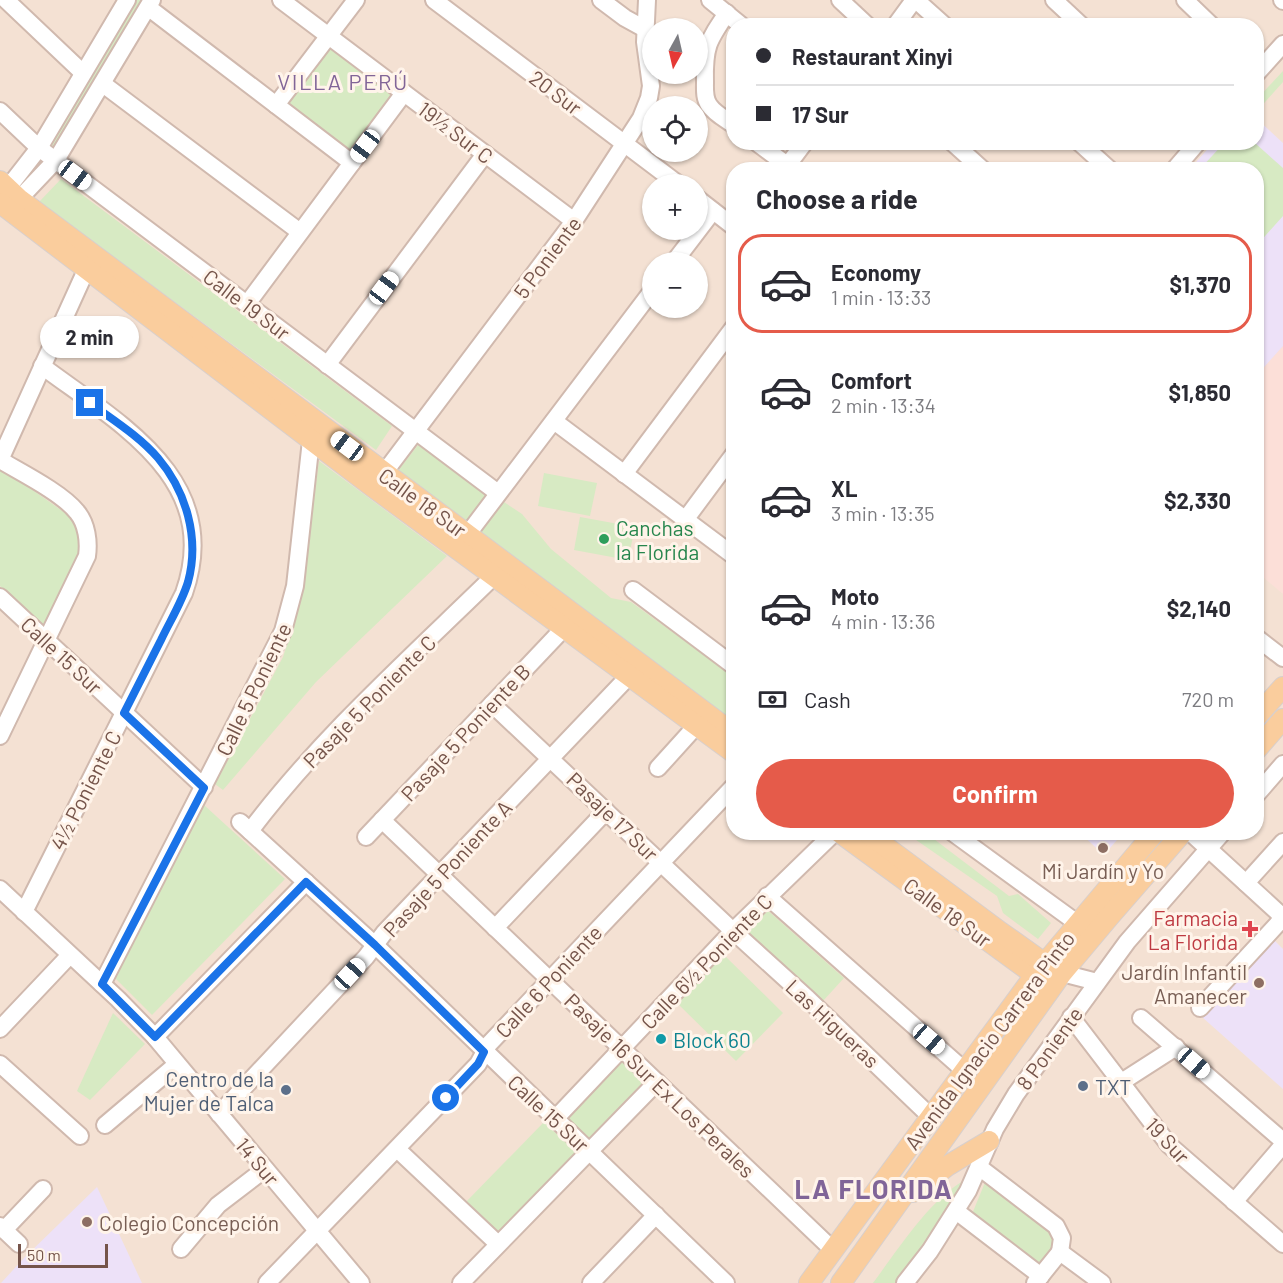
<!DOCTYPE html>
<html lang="en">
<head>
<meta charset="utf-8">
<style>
	body { margin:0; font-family:Barlow,sans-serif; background:#f2f2f3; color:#2b2b33; height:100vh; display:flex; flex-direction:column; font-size:22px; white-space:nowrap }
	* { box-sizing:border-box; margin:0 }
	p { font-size:20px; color:#7c7c81 }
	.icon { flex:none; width:33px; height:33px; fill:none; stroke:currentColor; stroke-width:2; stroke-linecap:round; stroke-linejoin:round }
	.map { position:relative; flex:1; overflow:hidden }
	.side { position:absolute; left:726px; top:162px; width:538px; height:678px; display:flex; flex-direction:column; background:#fff; border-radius:24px; box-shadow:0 2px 4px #0004 }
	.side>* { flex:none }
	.banner { position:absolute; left:726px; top:18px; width:538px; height:132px; border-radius:24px; box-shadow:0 2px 4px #0004; display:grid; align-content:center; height:132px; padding:0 30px; background:#fff }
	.needle { width:39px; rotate:188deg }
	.buttons { position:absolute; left:642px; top:18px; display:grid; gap:12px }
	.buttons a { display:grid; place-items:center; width:66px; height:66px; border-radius:50%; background:#fff; box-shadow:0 2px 4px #0004; font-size:30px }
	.scale { position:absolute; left:18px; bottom:15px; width:90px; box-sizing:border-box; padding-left:6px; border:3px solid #75544a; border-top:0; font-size:16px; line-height:21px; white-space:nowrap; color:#75544a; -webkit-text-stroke:4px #fff4ea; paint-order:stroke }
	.end { position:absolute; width:27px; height:27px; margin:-14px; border:8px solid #1a73e8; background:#fff; box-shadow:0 0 0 3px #fff }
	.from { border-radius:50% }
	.bubble { position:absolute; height:42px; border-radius:21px; background:#fff; box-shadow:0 2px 4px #0004; font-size:20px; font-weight:700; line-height:42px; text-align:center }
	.car { position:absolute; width:18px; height:36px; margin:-18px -9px; border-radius:8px; box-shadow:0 0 4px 2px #0007; background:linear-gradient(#fff 24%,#345 0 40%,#fff 0 76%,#345 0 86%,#fff 0) }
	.banner b { display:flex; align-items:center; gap:21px; height:57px; font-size:22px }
	.banner b+b { border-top:2px solid #e1e1e2 }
	.banner i { width:15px; height:15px; background:#2b2b33 }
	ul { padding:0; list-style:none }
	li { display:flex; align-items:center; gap:18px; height:99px; margin:0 12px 9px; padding:0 18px; border:3px solid transparent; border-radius:24px }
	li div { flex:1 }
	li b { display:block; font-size:22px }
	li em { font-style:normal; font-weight:700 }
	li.selected { border-color:#e55b4a }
	li>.icon { width:54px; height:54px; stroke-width:1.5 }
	h2 { padding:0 30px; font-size:27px; line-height:72px }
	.pay { display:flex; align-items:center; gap:15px; height:66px; padding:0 30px; font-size:22px }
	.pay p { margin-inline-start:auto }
	.button { display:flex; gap:12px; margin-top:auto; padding:12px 30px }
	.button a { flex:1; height:69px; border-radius:36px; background:#e55b4a; color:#fff; font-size:24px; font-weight:700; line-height:69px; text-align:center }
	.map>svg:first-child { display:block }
	.residential { fill:#f4e1d3; fill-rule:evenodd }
	.commercial { fill:#fcdfd8 }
	.education { fill:#ede1f8 }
	.green { fill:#d7eac3 }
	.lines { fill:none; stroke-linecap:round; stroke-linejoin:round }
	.minor-casing { stroke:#d0b9ae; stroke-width:20 }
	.major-casing { stroke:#d8cfcc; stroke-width:22 }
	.minor { stroke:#fff; stroke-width:16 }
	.major { stroke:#facd9d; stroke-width:20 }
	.route { stroke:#1a73e8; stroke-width:8 }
	.leisure-dot { fill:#2e9e5b; stroke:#fff4ea; stroke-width:2 }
	.education-dot { fill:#8d6e63; stroke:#fff4ea; stroke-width:2 }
	.health-dot { fill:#e0444e; stroke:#fff4ea; stroke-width:2 }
	.culture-dot { fill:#0f9aa8; stroke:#fff4ea; stroke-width:2 }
	.service-dot { fill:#5c6f8a; stroke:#fff4ea; stroke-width:2 }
	.labels { text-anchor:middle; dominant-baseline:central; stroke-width:6; stroke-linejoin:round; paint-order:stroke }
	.street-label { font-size:21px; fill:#75544a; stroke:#fff4ea }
	.leisure-label { font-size:21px; fill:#27864d; stroke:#fff4ea; text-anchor:start }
	.education-label { font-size:21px; fill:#785e54; stroke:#fff4ea }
	.health-label { font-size:21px; fill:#be3a42; stroke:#fff4ea; text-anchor:end }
	.culture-label { font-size:21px; fill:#0d838f; stroke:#fff4ea; text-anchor:start }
	.service-label { font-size:21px; fill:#4e5e75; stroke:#fff4ea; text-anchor:end }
	.neighbourhood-label { font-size:22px; letter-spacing:1.5px; fill:#816598; stroke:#fff4ea }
	.district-label { font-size:27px; font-weight:bold; letter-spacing:1.5px; fill:#816598; stroke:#fff4ea }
</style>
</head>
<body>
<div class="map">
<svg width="1283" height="1283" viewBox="0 0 1283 1283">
	<rect width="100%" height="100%" fill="#fcf0e4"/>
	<path class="residential" d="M 0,0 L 1283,0 L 1283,1283 L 0,1283 ZM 734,26 L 1257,26 L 1257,142 L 734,142 ZM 652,28 L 698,28 L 698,74 L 652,74 ZM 652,106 L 698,106 L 698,152 L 652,152 ZM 734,170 L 1257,170 L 1257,832 L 734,832 ZM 652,184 L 698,184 L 698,230 L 652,230 ZM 652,262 L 698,262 L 698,308 L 652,308 Z"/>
	<polygon class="commercial" points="1283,346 1283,594 1257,572 1257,375"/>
	<g class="education">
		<polygon points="1257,119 1283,143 1283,346 1257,375 1257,170 1189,170 1213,143 1257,142"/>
		<polygon points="1080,833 1123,833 1104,855"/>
		<polygon points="1275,941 1283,949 1283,1089 1202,1017"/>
		<polygon points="97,1187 142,1283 1,1283 25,1257"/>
	</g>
	<g class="green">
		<polygon points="135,0 146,0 55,149 49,145"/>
		<polygon points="327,41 399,96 350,161 277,106"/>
		<polygon points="1283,71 1283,82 1257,111 1257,99"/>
		<polygon points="1224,143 1255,143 1283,168 1283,216 1257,245 1257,170 1200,169"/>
		<polygon points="61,179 392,426 376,450 39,202"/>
		<polygon points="418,445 522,514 551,549 611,598 631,602 733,676 733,725 397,472"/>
		<polygon points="319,461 447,556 316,682 223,790 215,784 283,657 300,604"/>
		<polygon points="0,467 78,522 84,549 47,631 0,586"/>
		<polygon points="544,473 597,483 590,516 538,506"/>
		<polygon points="580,517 635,527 628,560 574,550"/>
		<polygon points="204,805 285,879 152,1015 114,977"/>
		<polygon points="906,833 926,833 1009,896 1018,894 1051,923 1038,939 1003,913 997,896"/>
		<polygon points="765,908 844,978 823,1001 745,931"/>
		<polygon points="723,954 783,1013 736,1061 676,1002"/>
		<polygon points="113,1013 145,1044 90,1100 77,1091"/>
		<polygon points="621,1054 651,1082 591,1144 560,1116"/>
		<polygon points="544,1122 578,1154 498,1238 462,1206"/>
		<path d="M 967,1179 L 961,1193 L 899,1283 L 873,1283 C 897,1251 931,1197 967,1179 Z"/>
		<polygon points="986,1180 1055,1233 1059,1241 1039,1270 972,1214"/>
	</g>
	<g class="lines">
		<g class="minor-casing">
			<g id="minor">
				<polyline points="6,0 83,73"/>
				<polyline points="281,0 574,221"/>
				<polyline points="434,0 678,184"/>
				<polyline points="601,0 625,18 645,29"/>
				<polyline points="710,0 742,26"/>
				<polyline points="840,0 868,26"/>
				<polyline points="916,0 945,26"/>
				<polyline points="1054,0 1082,26"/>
				<polyline points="1185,0 1212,26"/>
				<polyline points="1282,0 1283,1"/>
				<polyline points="149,8 352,163"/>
				<path d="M 727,13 C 708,41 704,47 705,82 C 705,89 704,98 709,105 C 714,113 725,119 734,125"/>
				<polyline points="895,26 914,0"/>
				<polyline points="1257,73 1283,44"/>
				<polyline points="103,84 300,232"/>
				<polyline points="276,105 356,0"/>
				<polyline points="0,111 39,148 498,493"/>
				<polyline points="756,142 787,165"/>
				<polyline points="952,142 983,170"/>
				<polyline points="1079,142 1110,170"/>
				<polyline points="784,170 805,142"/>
				<polyline points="1174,170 1198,142"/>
				<polyline points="698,199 734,227"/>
				<polyline points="2,200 7,189 39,148 127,0"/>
				<polyline points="7,202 19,199 56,160 152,0"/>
				<polyline points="674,262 713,211"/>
				<polyline points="247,304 404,93"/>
				<polyline points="327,365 485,154"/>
				<polyline points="554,421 734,556"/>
				<path d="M 0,460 C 22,473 62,493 77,512 C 87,524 89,542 87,556 L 0,736"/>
				<polyline points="0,460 87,268"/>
				<polyline points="624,474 734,327"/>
				<polyline points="378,481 574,221 641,118 649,98 651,86 645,42 647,0"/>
				<polyline points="685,520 734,454"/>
				<polyline points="461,543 652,291"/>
				<polyline points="633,590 734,666"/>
				<polyline points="0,597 204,787"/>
				<polyline points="1257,638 1283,658"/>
				<polyline points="492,704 733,931 808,999 931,1117"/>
				<polyline points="658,768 696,726"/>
				<polyline points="1257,794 1283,764"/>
				<polyline points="382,820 833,1250"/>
				<polyline points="240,822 375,945 726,1283"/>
				<path d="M 250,831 C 321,737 410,658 494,576"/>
				<polyline points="952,832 1077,923"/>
				<polyline points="1190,832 1283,917"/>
				<polyline points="366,837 564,628"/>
				<polyline points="1246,883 1283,842"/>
				<polyline points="0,889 118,999 155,1037 361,1283"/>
				<polyline points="767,896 965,1071"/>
				<path d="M 24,912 L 184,593 C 224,479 118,423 42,366"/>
				<polyline points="495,928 606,811"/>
				<polyline points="1062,973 1097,982"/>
				<polyline points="102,984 283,631 295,586 311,440"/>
				<polyline points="1200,1008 1283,918"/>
				<polyline points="1071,1017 1169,1145 1283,1244"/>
				<polyline points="1141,1018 1283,1141"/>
				<polyline points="0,1029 70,955"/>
				<polyline points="155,1037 306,882"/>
				<polyline points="0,1064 80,1136"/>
				<polyline points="1120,1083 1176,1047"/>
				<polyline points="219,1114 366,957 384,933 629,676"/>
				<polyline points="555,1119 733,931 835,832"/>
				<polyline points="105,1125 177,1064"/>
				<polyline points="397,1149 498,1244"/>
				<polyline points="979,1167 1056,1226 1062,1238 1060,1252"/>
				<polyline points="1234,1202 1283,1145"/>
				<polyline points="956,1211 1041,1276"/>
				<polyline points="0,1226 19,1244"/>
				<polyline points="4,1230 43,1189"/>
				<polyline points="181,1249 218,1205 265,1169"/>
				<polyline points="1060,1252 1102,1283"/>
				<polyline points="267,1283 478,1064 489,1044 734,786"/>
				<polyline points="461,1283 657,1082"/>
				<polyline points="591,1283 656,1215"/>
				<polyline points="905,1283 930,1251 968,1191 995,1129 1016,1094 1127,942 1223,832"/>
				<polyline points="1035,1283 1060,1252"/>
			</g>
		</g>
		<g class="major-casing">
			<g id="major">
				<path d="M 0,181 L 19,199 C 258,376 495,556 734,734"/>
				<polyline points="0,203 373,487 734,753"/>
				<polyline points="1257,716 1283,687"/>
				<polyline points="1257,749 1283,719"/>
				<polyline points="839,832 1035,975 1048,974"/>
				<polyline points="866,832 999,931 1044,963 1056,965"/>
				<polyline points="913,1192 947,1166 989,1141"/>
				<polyline points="809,1283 1035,975 1155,832"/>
				<polyline points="841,1283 1062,973 1109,917 1183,832"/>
			</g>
		</g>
		<use href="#minor" class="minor"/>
		<use href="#major" class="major"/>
	</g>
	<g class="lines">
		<path class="route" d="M 90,403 C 113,420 139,436 158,458 C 186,491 200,538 188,582 C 182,602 170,621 161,640 C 149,664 136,689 124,713 L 204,788 L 102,984 L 155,1037 L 306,882 L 375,945 L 484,1052 L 478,1064 L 446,1098"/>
	</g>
	<circle class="leisure-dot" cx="604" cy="539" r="6"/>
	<g class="education-dot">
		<circle cx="1103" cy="848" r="6"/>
		<circle cx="1259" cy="983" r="6"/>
		<circle cx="87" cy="1222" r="6"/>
	</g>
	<path class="health-dot" d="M1247 920h6v6h6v6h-6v6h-6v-6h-6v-6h6z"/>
	<circle class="culture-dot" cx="661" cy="1039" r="6"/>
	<g class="service-dot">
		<circle cx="1083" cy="1086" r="6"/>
		<circle cx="286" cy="1090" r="6"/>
	</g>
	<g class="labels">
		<g class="street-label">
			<text transform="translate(556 92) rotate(37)">20 Sur</text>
			<text transform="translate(456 132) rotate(37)">19½ Sur C</text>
			<text transform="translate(547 257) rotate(-53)">5 Poniente</text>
			<text transform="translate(247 304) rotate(37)">Calle 19 Sur</text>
			<text transform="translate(423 502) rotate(36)">Calle 18 Sur</text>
			<text transform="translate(62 655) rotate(43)">Calle 15 Sur</text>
			<text transform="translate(253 689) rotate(-64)">Calle 5 Poniente</text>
			<text transform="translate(369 701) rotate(-45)">Pasaje 5 Poniente C</text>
			<text transform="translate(465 732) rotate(-47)">Pasaje 5 Poniente B</text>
			<text transform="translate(85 790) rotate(-63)">4½ Poniente C</text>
			<text transform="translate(613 816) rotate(44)">Pasaje 17 Sur</text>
			<text transform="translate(447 868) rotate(-47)">Pasaje 5 Poniente A</text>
			<text transform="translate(948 912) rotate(36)">Calle 18 Sur</text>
			<text transform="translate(706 961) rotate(-46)">Calle 6½ Poniente C</text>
			<text transform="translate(548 981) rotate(-47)">Calle 6 Poniente</text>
			<text transform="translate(833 1023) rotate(43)">Las Higueras</text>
			<text transform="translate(989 1040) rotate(-53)">Avenida Ignacio Carrera Pinto</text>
			<text transform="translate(1049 1048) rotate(-54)">8 Poniente</text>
			<text transform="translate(660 1085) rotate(44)">Pasaje 16 Sur Ex Los Perales</text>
			<text transform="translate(549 1113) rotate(43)">Calle 15 Sur</text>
			<text transform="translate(1168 1140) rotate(47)">19 Sur</text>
			<text transform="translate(258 1161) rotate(50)">14 Sur</text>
		</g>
		<g class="leisure-label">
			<text x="616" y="527">Canchas<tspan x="616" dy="24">la Florida</tspan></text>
		</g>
		<g class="education-label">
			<text x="1103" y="870">Mi Jardín y Yo</text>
			<text x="1247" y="971" text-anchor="end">Jardín Infantil<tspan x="1247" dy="24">Amanecer</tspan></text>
			<text x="99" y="1222" text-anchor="start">Colegio Concepción</text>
		</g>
		<g class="health-label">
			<text x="1238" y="917">Farmacia<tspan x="1238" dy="24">La Florida</tspan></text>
		</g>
		<g class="culture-label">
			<text x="673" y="1039">Block 60</text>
		</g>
		<g class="service-label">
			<text x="274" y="1078">Centro de la<tspan x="274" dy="24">Mujer de Talca</tspan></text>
			<text x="1095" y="1086" text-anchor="start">TXT</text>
		</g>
		<g class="neighbourhood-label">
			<text x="343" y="81">VILLA PERÚ</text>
		</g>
		<g class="district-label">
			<text x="874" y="1188">LA FLORIDA</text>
		</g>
	</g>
</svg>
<div class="buttons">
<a><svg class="needle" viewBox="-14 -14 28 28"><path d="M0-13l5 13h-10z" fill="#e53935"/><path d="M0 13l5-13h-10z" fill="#7c7c81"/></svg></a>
<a><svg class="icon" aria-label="locate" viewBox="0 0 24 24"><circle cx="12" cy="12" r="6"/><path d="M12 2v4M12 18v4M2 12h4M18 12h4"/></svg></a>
<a>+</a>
<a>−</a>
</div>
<div class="scale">50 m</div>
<i class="end from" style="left:446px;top:1098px"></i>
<i class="end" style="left:90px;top:403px"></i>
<div class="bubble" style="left:40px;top:316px;width:99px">2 min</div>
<i class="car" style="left:365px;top:146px;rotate:217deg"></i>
<i class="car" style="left:75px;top:175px;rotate:127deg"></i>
<i class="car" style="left:384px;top:288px;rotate:37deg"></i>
<i class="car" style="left:347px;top:446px;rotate:307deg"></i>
<i class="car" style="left:350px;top:974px;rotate:43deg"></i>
<i class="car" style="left:929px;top:1039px;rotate:131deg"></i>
<i class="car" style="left:1194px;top:1063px;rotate:131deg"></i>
<div class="banner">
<b><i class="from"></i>Restaurant Xinyi</b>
<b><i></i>17 Sur</b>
</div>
<section class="side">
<h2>Choose a ride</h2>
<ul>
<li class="selected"><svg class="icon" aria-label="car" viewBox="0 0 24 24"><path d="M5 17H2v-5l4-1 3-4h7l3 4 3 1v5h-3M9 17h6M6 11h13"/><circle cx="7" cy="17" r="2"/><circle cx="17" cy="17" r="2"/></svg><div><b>Economy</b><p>1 min · 13:33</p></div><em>$1,370</em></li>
<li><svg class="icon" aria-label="car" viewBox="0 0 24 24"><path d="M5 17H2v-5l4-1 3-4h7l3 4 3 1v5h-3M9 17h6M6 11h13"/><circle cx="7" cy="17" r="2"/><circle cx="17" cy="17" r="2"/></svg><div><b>Comfort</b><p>2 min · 13:34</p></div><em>$1,850</em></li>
<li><svg class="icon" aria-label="car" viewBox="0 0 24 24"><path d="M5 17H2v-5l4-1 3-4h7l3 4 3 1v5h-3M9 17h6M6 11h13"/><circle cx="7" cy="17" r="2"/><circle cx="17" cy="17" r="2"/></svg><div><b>XL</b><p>3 min · 13:35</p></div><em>$2,330</em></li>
<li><svg class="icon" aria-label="car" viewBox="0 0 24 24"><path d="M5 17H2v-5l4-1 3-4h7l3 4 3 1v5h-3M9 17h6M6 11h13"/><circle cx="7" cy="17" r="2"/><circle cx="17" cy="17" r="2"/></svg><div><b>Moto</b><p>4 min · 13:36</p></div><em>$2,140</em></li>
</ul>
<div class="pay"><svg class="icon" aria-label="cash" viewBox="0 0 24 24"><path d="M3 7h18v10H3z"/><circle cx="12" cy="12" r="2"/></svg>Cash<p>720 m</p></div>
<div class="button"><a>Confirm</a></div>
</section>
</div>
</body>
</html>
